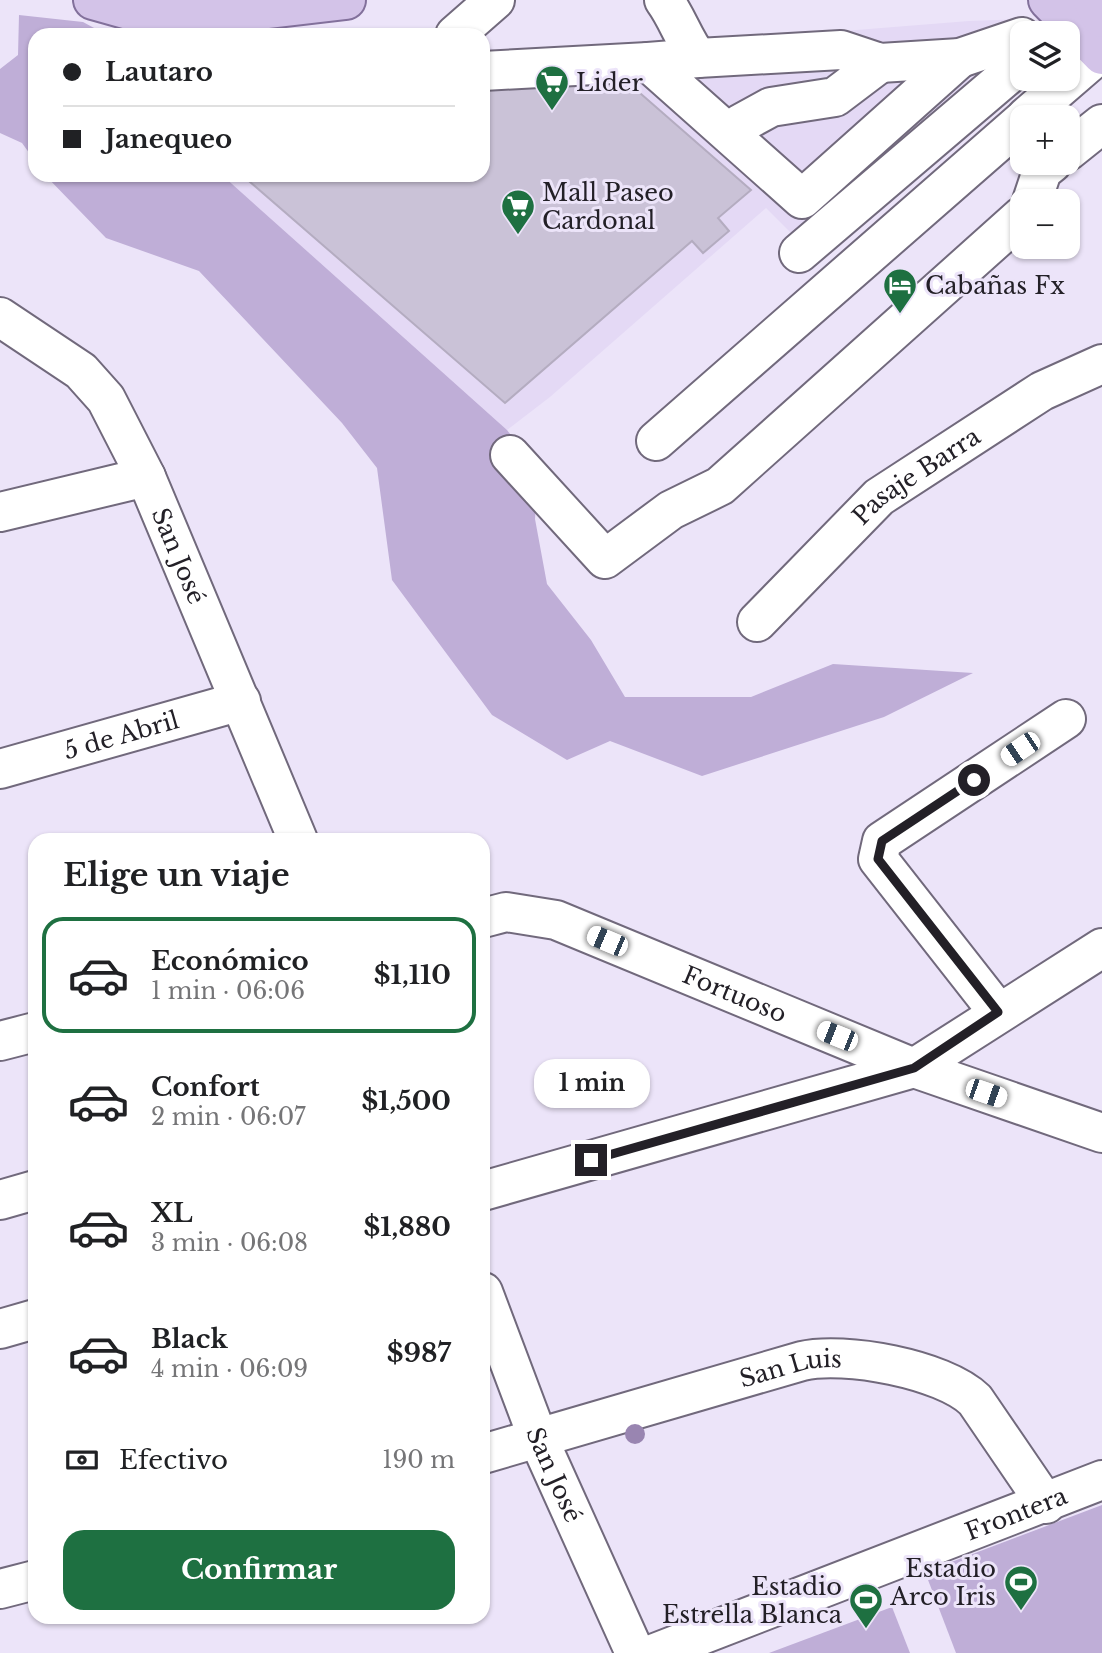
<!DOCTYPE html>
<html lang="es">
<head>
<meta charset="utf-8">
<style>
	body { margin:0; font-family:"Libre Baskerville",serif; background:#f6f6f6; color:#202124; height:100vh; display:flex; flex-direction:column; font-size:26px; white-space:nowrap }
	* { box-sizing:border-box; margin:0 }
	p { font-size:23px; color:#757577 }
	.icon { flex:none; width:38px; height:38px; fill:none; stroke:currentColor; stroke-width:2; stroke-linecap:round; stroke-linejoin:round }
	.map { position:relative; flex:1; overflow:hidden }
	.panel { position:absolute; left:28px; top:833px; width:462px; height:791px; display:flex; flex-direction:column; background:#fff; border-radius:21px; box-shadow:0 2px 5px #0004 }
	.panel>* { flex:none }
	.hud { position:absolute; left:28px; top:28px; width:462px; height:154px; border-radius:21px; box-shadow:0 2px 5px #0004; display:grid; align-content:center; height:154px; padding:0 35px; background:#fff }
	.tools { position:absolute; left:1010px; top:21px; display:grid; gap:14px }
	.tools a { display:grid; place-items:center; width:70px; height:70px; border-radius:14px; background:#fff; box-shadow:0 2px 5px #0004; font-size:35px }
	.end { position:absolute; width:32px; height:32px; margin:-16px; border:9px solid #232027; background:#fff; box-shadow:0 0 0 4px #fff }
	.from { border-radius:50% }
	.bubble { position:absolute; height:49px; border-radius:21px; background:#fff; box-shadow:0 2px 5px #0004; font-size:23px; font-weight:700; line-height:49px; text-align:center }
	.car { position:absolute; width:21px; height:42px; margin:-21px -10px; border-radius:9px; box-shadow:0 0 5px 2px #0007; background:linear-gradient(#fff 24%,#345 0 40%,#fff 0 76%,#345 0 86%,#fff 0) }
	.hud b { display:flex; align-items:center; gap:24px; height:66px; font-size:26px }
	.hud b+b { border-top:2px solid #e0e0e0 }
	.hud i { width:18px; height:18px; background:#202124 }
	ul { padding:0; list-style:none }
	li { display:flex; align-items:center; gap:21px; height:116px; margin:0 14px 10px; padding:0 21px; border:4px solid transparent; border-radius:21px }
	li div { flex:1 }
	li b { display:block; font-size:26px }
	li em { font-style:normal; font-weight:700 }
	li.selected { border-color:#1e7041 }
	li>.icon { width:63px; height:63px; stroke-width:1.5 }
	h2 { padding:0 35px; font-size:32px; line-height:84px }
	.pay { display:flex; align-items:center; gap:18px; height:77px; padding:0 35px; font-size:26px }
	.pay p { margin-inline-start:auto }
	.primary-button { display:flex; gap:14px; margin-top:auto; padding:14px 35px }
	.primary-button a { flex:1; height:80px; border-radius:21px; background:#1e7041; color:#fff; font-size:28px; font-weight:700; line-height:80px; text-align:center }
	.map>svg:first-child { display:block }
	.built { fill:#e4d9f5 }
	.green { fill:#bfaed7 }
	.building { fill:#cac2d7; stroke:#b4acc0; stroke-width:2 }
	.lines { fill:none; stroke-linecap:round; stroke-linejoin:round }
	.minor-casing { stroke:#71697c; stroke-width:42 }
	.major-casing { stroke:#82709b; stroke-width:42 }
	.minor { stroke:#fff; stroke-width:38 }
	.major { stroke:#d3c3e8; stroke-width:38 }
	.tree { fill:#9985b1 }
	.route { stroke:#232027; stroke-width:9 }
	.labels { text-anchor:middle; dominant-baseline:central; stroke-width:6; stroke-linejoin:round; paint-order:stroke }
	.poi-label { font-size:24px; fill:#232027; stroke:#ece4f9; text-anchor:start }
	.street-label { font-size:24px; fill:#232027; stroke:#ece4f9 }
</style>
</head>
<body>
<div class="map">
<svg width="1102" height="1653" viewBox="0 0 1102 1653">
	<rect width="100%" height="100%" fill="#ece4f9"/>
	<polygon class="built" points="1028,19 1042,31 800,242 766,208 550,397 507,430 222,175 483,175 483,43 507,58 969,21"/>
	<g class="green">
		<polygon points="19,15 83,22 107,35 35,35 35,161 22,143 0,133 0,69 18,55"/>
		<polygon points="45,175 222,175 507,430 538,471 535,519 547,584 591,640 625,697 751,697 833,664 973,673 884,717 702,776 610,741 567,760 492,715 392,580 377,468 342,423 199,271 106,238"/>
		<polygon points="1102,1505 1102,1653 956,1653 925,1572"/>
		<polygon points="892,1607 910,1653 769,1653"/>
	</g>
	<polygon class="building" points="617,73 751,190 718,218 729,231 703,253 692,241 505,403 242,175 483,175 483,83"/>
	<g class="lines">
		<g class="minor-casing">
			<g id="minor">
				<path d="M 664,0 C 678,19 684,41 698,58 L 841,50 L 880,63 L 960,58 L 1022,37"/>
				<polyline points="455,35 495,0"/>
				<polyline points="698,58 648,62 802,199 960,58"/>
				<polyline points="483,71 648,62"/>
				<polyline points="1026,117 1100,53"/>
				<polyline points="740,124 771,107 835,97 880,63"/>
				<polyline points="1068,151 1102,124"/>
				<polyline points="1032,201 1042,171 1052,163"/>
				<polyline points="799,253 1022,63"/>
				<path id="s1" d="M 0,317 L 81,371 L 106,399 L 146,477 L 298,840"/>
				<polyline points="656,441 1022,121"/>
				<polyline points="510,455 605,559 671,510 720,486 1022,216"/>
				<polyline points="0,512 146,477"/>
				<path id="s2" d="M 757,622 L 879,497 L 1042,391 L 1102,364"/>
				<path id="s3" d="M 0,769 L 241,701"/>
				<path id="s4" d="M 483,918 L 506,912 L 556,920 L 914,1068 L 1102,1133"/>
				<polyline points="998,1012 878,859 882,841 1066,719"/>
				<polyline points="0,1041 35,1032"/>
				<polyline points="483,1191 914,1068 1102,948"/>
				<polyline points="0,1200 35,1190"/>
				<path id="s5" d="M 483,1292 L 538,1438 L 635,1653"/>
				<polyline points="0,1329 35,1319"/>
				<path id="s6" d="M 483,1454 L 802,1361 C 844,1351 943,1369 975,1400 L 1046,1504"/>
				<polyline points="0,1589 35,1580"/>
				<path id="s7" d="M 655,1653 L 1102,1480"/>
			</g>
		</g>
		<g class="major-casing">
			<g id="major">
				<polyline points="93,0 150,16 191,18 346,0"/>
				<polyline points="1048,0 1102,55"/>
				<polyline points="1093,0 1102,18"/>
			</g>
		</g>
		<use href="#minor" class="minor"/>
		<use href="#major" class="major"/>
	</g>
	<circle class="tree" cx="635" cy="1434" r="10"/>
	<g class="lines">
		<polyline class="route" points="591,1160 914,1068 998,1012 878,859 882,841 974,780"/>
	</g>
	<defs>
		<g id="supermarket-pin" transform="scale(1.75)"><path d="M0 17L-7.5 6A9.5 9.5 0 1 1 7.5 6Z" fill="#1e7041" stroke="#ece4f9"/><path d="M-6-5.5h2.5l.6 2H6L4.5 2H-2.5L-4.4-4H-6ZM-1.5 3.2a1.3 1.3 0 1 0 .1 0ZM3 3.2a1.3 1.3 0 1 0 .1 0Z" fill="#fff"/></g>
		<g id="hotel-pin" transform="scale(1.75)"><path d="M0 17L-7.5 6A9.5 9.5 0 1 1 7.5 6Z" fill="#1e7041" stroke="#ece4f9"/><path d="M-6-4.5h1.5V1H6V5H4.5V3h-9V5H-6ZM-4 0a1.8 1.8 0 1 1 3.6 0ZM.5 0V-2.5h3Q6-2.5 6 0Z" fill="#fff"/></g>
		<g id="stadium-pin" transform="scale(1.75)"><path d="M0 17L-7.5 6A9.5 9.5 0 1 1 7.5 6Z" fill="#1e7041" stroke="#ece4f9"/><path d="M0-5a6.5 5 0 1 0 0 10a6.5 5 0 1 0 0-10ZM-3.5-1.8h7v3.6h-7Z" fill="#fff"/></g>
	</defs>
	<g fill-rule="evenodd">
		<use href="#supermarket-pin" x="552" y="82"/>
		<use href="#supermarket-pin" x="518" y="206"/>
		<use href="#hotel-pin" x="900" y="285"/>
		<use href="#stadium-pin" x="1021" y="1582"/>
		<use href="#stadium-pin" x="866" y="1600"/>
	</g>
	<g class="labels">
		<g class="poi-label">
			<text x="576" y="82">Lider</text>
			<text x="542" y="192">Mall Paseo<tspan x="542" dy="28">Cardonal</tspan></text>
			<text x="925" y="285">Cabañas Fx</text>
			<text x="996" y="1568" text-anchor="end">Estadio<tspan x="996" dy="28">Arco Iris</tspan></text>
			<text x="842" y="1586" text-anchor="end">Estadio<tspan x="842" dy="28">Estrella Blanca</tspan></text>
		</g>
		<g class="street-label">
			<text stroke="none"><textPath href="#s2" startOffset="217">Pasaje Barra</textPath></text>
			<text stroke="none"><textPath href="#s1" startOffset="308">San José</textPath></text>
			<text stroke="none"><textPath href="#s3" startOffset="126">5 de Abril</textPath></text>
			<text stroke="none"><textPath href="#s4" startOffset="268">Fortuoso</textPath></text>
			<text stroke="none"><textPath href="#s6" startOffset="320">San Luis</textPath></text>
			<text stroke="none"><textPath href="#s5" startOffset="196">San José</textPath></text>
			<text stroke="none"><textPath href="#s7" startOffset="387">Frontera</textPath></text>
		</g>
	</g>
</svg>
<div class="tools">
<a><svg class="icon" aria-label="layers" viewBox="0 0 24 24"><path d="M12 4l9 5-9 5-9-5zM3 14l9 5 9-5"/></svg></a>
<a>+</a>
<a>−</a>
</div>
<i class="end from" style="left:974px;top:780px"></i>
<i class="end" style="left:591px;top:1160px"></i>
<div class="bubble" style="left:534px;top:1059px;width:116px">1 min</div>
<i class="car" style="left:1020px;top:749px;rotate:236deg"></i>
<i class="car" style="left:607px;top:941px;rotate:293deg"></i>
<i class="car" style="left:837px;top:1036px;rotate:292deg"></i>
<i class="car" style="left:986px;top:1093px;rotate:109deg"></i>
<div class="hud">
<b><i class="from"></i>Lautaro</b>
<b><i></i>Janequeo</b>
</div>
<section class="panel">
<h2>Elige un viaje</h2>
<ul>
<li class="selected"><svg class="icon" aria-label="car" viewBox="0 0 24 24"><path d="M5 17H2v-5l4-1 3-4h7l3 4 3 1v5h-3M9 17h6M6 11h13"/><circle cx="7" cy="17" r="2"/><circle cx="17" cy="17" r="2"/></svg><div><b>Económico</b><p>1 min · 06:06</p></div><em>$1,110</em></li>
<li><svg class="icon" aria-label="car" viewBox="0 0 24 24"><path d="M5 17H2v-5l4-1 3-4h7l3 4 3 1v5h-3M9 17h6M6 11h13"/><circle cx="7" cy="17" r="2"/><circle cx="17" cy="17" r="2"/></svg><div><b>Confort</b><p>2 min · 06:07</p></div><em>$1,500</em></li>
<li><svg class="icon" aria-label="car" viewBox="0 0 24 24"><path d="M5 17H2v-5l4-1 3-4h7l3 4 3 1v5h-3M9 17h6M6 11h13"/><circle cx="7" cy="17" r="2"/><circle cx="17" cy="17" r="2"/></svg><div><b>XL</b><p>3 min · 06:08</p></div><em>$1,880</em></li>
<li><svg class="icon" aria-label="car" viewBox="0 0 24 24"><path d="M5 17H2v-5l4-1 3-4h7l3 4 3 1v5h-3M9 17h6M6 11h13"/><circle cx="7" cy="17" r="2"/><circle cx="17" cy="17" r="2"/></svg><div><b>Black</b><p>4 min · 06:09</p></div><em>$987</em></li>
</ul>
<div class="pay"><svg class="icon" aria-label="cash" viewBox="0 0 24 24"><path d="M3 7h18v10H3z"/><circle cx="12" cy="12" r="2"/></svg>Efectivo<p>190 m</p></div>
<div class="primary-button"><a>Confirmar</a></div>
</section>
</div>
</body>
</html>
